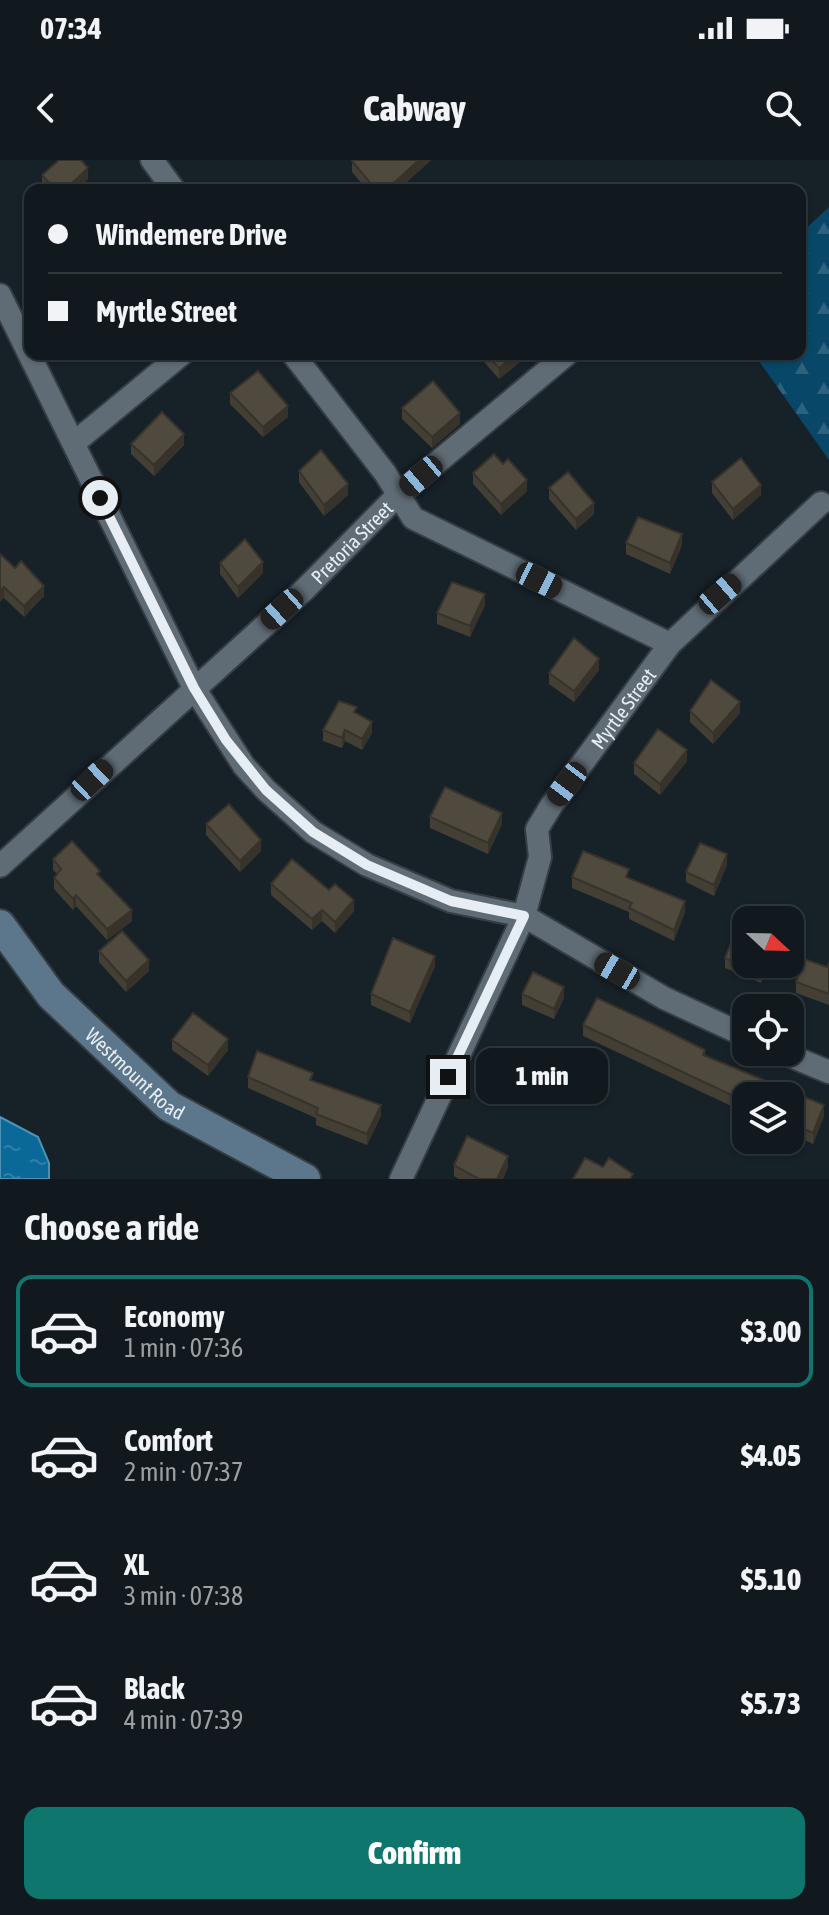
<!DOCTYPE html>
<html lang="en">
<head>
<meta charset="utf-8">
<style>
	body { margin:0; font-family:"Asap Condensed",sans-serif; background:#1e262b; color:#f1f3f6; height:100vh; display:flex; flex-direction:column; font-size:30px; white-space:nowrap }
	* { box-sizing:border-box; margin:0 }
	p { font-size:26px; color:#9ca0a4 }
	.icon { flex:none; width:44px; height:44px; fill:none; stroke:currentColor; stroke-width:2; stroke-linecap:round; stroke-linejoin:round }
	.map { position:relative; height:1019px; overflow:hidden }
	.drawer { display:flex; flex-direction:column; background:#11191e; flex:1 }
	.drawer>* { flex:none }
	.top-card { position:absolute; left:24px; top:24px; width:782px; height:176px; border-radius:16px; box-shadow:0 2px 6px #0004,0 0 0 2px #30383c; display:grid; align-content:center; height:176px; padding:0 24px; background:#11191e }
	.needle { width:52px; rotate:112deg }
	.controls { position:absolute; left:732px; top:746px; display:grid; gap:16px }
	.controls a { display:grid; place-items:center; width:72px; height:72px; border-radius:16px; background:#11191e; box-shadow:0 2px 6px #0004,0 0 0 2px #30383c; font-size:40px }
	.end { position:absolute; width:36px; height:36px; margin:-18px; border:10px solid #e7eef3; background:#111; box-shadow:0 0 0 4px #111 }
	.from { border-radius:50% }
	.bubble { position:absolute; height:56px; border-radius:16px; background:#11191e; box-shadow:0 2px 6px #0004,0 0 0 2px #30383c; font-size:26px; font-weight:800; line-height:56px; text-align:center }
	.car { position:absolute; width:24px; height:48px; margin:-24px -12px; border-radius:10px; box-shadow:0 0 6px 2px #0007; background:linear-gradient(#222 24%,#8ab4d8 0 40%,#222 0 76%,#8ab4d8 0 86%,#222 0) }
	.top-card b { display:flex; align-items:center; gap:28px; height:76px; font-size:30px }
	.top-card b+b { border-top:2px solid #30383c }
	.top-card i { width:20px; height:20px; background:#f1f3f6 }
	ul { padding:0; list-style:none }
	li { display:flex; align-items:center; gap:24px; height:112px; margin:0 16px 12px; padding:0 8px; border:4px solid transparent; border-radius:16px }
	li div { flex:1 }
	li b { display:block; font-size:30px }
	li em { font-style:normal; font-weight:800 }
	li.current { border-color:#0f766e }
	li>.icon { width:72px; height:72px; stroke-width:1.5 }
	h2 { padding:0 24px; font-size:36px; line-height:96px }
	.action { display:flex; gap:16px; margin-top:auto; padding:16px 24px }
	.action a { flex:1; height:92px; border-radius:16px; background:#0f766e; color:#fff; font-size:32px; font-weight:800; line-height:92px; text-align:center }
	.status { display:flex; justify-content:space-between; align-items:center; height:56px; padding:0 40px; background:#11191e; direction:ltr }
	.status svg { height:22px; fill:currentColor }
	header { display:flex; justify-content:space-between; align-items:center; height:104px; padding:0 24px; background:#11191e; font-size:36px; font-weight:800 }
	.map>svg:first-child { display:block }
	.forest { fill:url(#forest-firs) }
	.water { fill:url(#water-ripples); stroke:#4d91b5; stroke-width:2 }
	.lines { fill:none; stroke-linecap:round; stroke-linejoin:round }
	.street-casing { stroke:#363d43; stroke-width:26 }
	.secondary-casing { stroke:#363d43; stroke-width:34 }
	.street { stroke:#606c75; stroke-width:22 }
	.secondary { stroke:#5c778b; stroke-width:30 }
	.wall { fill:#443f35 }
	.shaded-wall { fill:#37332b }
	.building { fill:#4f493e; stroke:#37332b; stroke-width:2 }
	.route { stroke:#e7eef3; stroke-width:10 }
	.labels { text-anchor:middle; dominant-baseline:central; stroke-width:8; stroke-linejoin:round; paint-order:stroke }
	.street-label { font-size:20px; fill:#e7eef3; stroke:#060a0d }
</style>
</head>
<body>
<div class="status"><b>07:34</b><svg viewBox="0 0 49 12"><path d="M0 12V9h3v3zM5 12V6h3v6zM10 12V3h3v9zM15 12V0h3v12zM26 1h20v11H26zM47 4h2v5h-2z"/></svg></div>
<header><svg class="icon" aria-label="back" viewBox="0 0 24 24"><path d="M15 5l-7 7 7 7"/></svg>Cabway<svg class="icon" aria-label="search" viewBox="0 0 24 24"><circle cx="10" cy="10" r="6"/><path d="M15 15l6 6"/></svg></header>
<div class="map">
<svg width="829" height="1019" viewBox="0 0 829 1019">
	<defs>
		<pattern id="forest-firs" width="22" height="20" patternUnits="userSpaceOnUse" patternTransform="scale(2)"><rect width="22" height="20" fill="#084768"/><path d="M5 1l3.5 6h-7zM16 11l3.5 6h-7z" fill="#2c627e"/></pattern>
		<pattern id="water-ripples" width="26" height="14" patternUnits="userSpaceOnUse" patternTransform="scale(2)"><rect width="26" height="14" fill="#0b699a"/><path d="M2 4q2-2 4 0t4 0M15 11q2-2 4 0t4 0" fill="none" stroke="#2f7fa9"/></pattern>
	</defs>
	<rect width="100%" height="100%" fill="#172128"/>
	<polygon class="forest" points="829,47 829,300 754,194 800,194 800,74"/>
	<polygon class="water" points="0,957 38,977 49,1003 49,1019 0,1019"/>
	<g class="lines">
		<g class="street-casing">
			<g id="street">
				<polyline points="152,0 174,30"/>
				<polyline points="0,135 194,528 244,606 266,630 313,672 367,705 451,741 524,756 664,838 746,876"/>
				<polyline points="293,194 385,313 413,358 670,484"/>
				<polyline points="74,283 182,194"/>
				<path id="s1" d="M 0,706 L 304,430 L 397,336 L 567,194"/>
				<polyline points="781,892 829,912"/>
				<path id="s2" d="M 401,1019 L 524,756 L 540,697 L 537,669 L 551,646 L 670,484 L 821,343"/>
			</g>
		</g>
		<g class="secondary-casing">
			<g id="secondary">
				<path id="s3" d="M 0,765 L 51,835 L 169,946 L 305,1019"/>
			</g>
		</g>
		<use href="#street" class="street"/>
		<use href="#secondary" class="secondary"/>
	</g>
	<g class="wall">
		<polygon points="353,0 431,0 398,30 367,30 352,12 352,1"/>
		<polygon points="42,15 88,19 76,30 45,30 42,26"/>
		<polygon points="343,194 358,194 349,202"/>
		<polygon points="477,194 521,194 521,201 499,219"/>
		<polygon points="230,233 288,257 263,277 230,244"/>
		<polygon points="402,248 460,264 432,288 402,259"/>
		<polygon points="131,284 184,285 154,316 131,294"/>
		<polygon points="299,311 348,335 324,356 299,322"/>
		<polygon points="473,313 527,331 501,355 473,324"/>
		<polygon points="712,322 761,335 733,360 712,333"/>
		<polygon points="549,328 594,354 576,370 549,339"/>
		<polygon points="626,383 682,385 670,414 626,394"/>
		<polygon points="0,394 44,436 24,457 4,438"/>
		<polygon points="220,403 263,413 238,438 220,414"/>
		<polygon points="485,445 470,477 437,464 437,453"/>
		<polygon points="599,510 574,542 549,524 549,513"/>
		<polygon points="690,551 740,553 713,584 690,562"/>
		<polygon points="357,554 372,573 362,590 345,581 342,588 323,581 323,570"/>
		<polygon points="687,601 660,635 634,614 634,603"/>
		<polygon points="430,657 502,664 488,694 430,668"/>
		<polygon points="206,664 261,691 240,712 206,675"/>
		<polygon points="53,699 100,717 132,761 107,780 76,746 73,750 54,729 54,718 57,714 53,710"/>
		<polygon points="727,705 714,736 686,722 686,712"/>
		<polygon points="572,717 629,719 685,752 674,781 629,759 629,752 572,728"/>
		<polygon points="271,724 329,730 354,751 335,773 322,761 312,770 271,735"/>
		<polygon points="99,791 149,811 126,832 99,802"/>
		<polygon points="725,798 746,804 768,804 761,823 725,808"/>
		<polygon points="829,803 829,845 796,833 796,822 827,807"/>
		<polygon points="435,806 410,863 371,845 371,834"/>
		<polygon points="522,834 564,838 554,859 522,845"/>
		<polygon points="597,838 651,863 705,890 705,895 824,945 824,956 813,984 790,973 790,936 746,936 746,953 583,876 583,865"/>
		<polygon points="172,880 228,890 208,916 172,890"/>
		<polygon points="248,917 313,921 381,956 367,985 316,965 316,958 248,928"/>
		<polygon points="454,1005 508,1007 503,1019 459,1019 454,1016"/>
	</g>
	<g class="shaded-wall">
		<polygon points="419,0 431,0 398,30 386,30"/>
		<polygon points="88,8 88,19 76,30 65,30"/>
		<polygon points="349,194 358,194 349,202"/>
		<polygon points="516,194 521,194 521,201 499,219 499,208"/>
		<polygon points="288,246 288,257 263,277 263,267"/>
		<polygon points="460,253 460,264 432,288 432,277"/>
		<polygon points="184,274 184,285 154,316 154,305"/>
		<polygon points="527,320 527,331 501,355 501,344"/>
		<polygon points="348,324 348,335 324,356 324,345"/>
		<polygon points="761,325 761,335 733,360 733,349"/>
		<polygon points="594,343 594,354 576,370 576,359"/>
		<polygon points="682,374 682,385 670,414 670,403"/>
		<polygon points="263,402 263,413 238,438 238,427"/>
		<polygon points="44,426 44,436 24,457 24,446"/>
		<polygon points="4,427 4,438 0,442 0,431"/>
		<polygon points="485,434 485,445 470,477 470,466"/>
		<polygon points="599,499 599,510 574,542 574,531"/>
		<polygon points="740,542 740,553 713,584 713,573"/>
		<polygon points="372,562 372,573 362,590 362,579"/>
		<polygon points="345,570 345,581 342,588 342,578"/>
		<polygon points="687,590 687,601 660,635 660,624"/>
		<polygon points="502,653 502,664 488,694 488,683"/>
		<polygon points="261,680 261,691 240,712 240,701"/>
		<polygon points="727,694 727,705 714,736 714,725"/>
		<polygon points="76,735 76,746 73,750 73,739"/>
		<polygon points="354,740 354,751 335,773 335,762"/>
		<polygon points="685,741 685,752 674,781 674,770"/>
		<polygon points="132,750 132,761 107,780 107,769"/>
		<polygon points="322,750 322,761 312,770 312,759"/>
		<polygon points="435,796 435,806 410,863 410,852"/>
		<polygon points="149,800 149,811 126,832 126,821"/>
		<polygon points="764,804 768,804 761,823 761,812"/>
		<polygon points="564,827 564,838 554,859 554,849"/>
		<polygon points="228,879 228,890 208,916 208,905"/>
		<polygon points="381,945 381,956 367,985 367,974"/>
		<polygon points="824,945 824,956 813,984 813,973"/>
		<polygon points="508,996 508,1007 503,1019 497,1019"/>
	</g>
	<g class="building">
		<polygon points="59,0 81,0 88,8 65,30 55,30 42,15"/>
		<polygon points="353,0 419,0 386,30 376,30 352,1"/>
		<polygon points="144,24 149,30 138,30"/>
		<polygon points="486,194 516,194 499,208"/>
		<polygon points="258,211 288,246 263,267 230,233"/>
		<polygon points="433,221 460,253 432,277 402,248"/>
		<polygon points="162,252 184,274 154,305 131,284"/>
		<polygon points="321,290 348,324 324,345 299,311"/>
		<polygon points="494,294 503,304 508,299 527,320 501,344 473,313"/>
		<polygon points="741,298 761,325 733,349 712,322"/>
		<polygon points="568,312 594,343 576,359 549,328"/>
		<polygon points="638,357 682,374 670,403 626,383"/>
		<polygon points="245,379 263,402 238,427 220,403"/>
		<polygon points="0,394 15,408 21,401 44,426 24,446 4,427 0,431"/>
		<polygon points="452,422 485,434 470,466 437,453"/>
		<polygon points="574,478 599,499 574,531 549,513"/>
		<polygon points="711,520 740,542 713,573 690,551"/>
		<polygon points="339,541 357,547 354,552 372,562 362,579 345,570 342,578 323,570"/>
		<polygon points="658,569 687,590 660,624 634,603"/>
		<polygon points="445,627 502,653 488,683 430,657"/>
		<polygon points="229,644 261,680 240,701 206,664"/>
		<polygon points="72,681 100,711 97,714 132,750 107,769 76,735 73,739 54,718 61,709 53,699"/>
		<polygon points="700,683 727,694 714,725 686,712"/>
		<polygon points="583,691 629,709 626,717 685,741 674,770 629,748 632,743 572,717"/>
		<polygon points="292,699 329,730 335,724 354,740 335,762 322,750 312,759 271,724"/>
		<polygon points="122,771 149,800 126,821 99,791"/>
		<polygon points="735,773 746,777 746,804 764,804 761,812 725,798"/>
		<polygon points="393,778 435,796 410,852 371,834"/>
		<polygon points="804,799 827,807 829,803 829,834 796,822"/>
		<polygon points="533,812 564,827 554,849 522,834"/>
		<polygon points="597,838 651,863 705,890 703,895 824,945 813,973 790,963 790,936 746,936 746,942 583,865"/>
		<polygon points="193,853 228,879 208,905 172,880"/>
		<polygon points="257,891 313,913 310,920 381,945 367,974 316,954 318,948 248,917"/>
		<polygon points="467,976 508,996 497,1019 479,1019 454,1005"/>
		<polygon points="585,998 603,1007 609,998 633,1014 630,1019 573,1019"/>
	</g>
	<g class="lines">
		<polyline class="route" points="100,338 194,528 226,580 266,630 313,672 367,705 451,741 524,756 448,917"/>
	</g>
	<g class="labels">
		<g class="street-label">
			<text stroke="none"><textPath href="#s1" startOffset="478">Pretoria Street</textPath></text>
			<text stroke="none"><textPath href="#s2" startOffset="528">Myrtle Street</textPath></text>
			<text stroke="none"><textPath href="#s3" startOffset="202">Westmount Road</textPath></text>
		</g>
	</g>
</svg>
<div class="controls">
<a><svg class="needle" viewBox="-14 -14 28 28"><path d="M0-13l5 13h-10z" fill="#e53935"/><path d="M0 13l5-13h-10z" fill="#9ca0a4"/></svg></a>
<a><svg class="icon" aria-label="locate" viewBox="0 0 24 24"><circle cx="12" cy="12" r="6"/><path d="M12 2v4M12 18v4M2 12h4M18 12h4"/></svg></a>
<a><svg class="icon" aria-label="layers" viewBox="0 0 24 24"><path d="M12 4l9 5-9 5-9-5zM3 14l9 5 9-5"/></svg></a>
</div>
<i class="end from" style="left:100px;top:338px"></i>
<i class="end" style="left:448px;top:917px"></i>
<div class="bubble" style="left:476px;top:888px;width:132px">1 min</div>
<i class="car" style="left:421px;top:316px;rotate:230deg"></i>
<i class="car" style="left:539px;top:420px;rotate:116deg"></i>
<i class="car" style="left:720px;top:434px;rotate:49deg"></i>
<i class="car" style="left:282px;top:449px;rotate:228deg"></i>
<i class="car" style="left:92px;top:620px;rotate:47deg"></i>
<i class="car" style="left:567px;top:624px;rotate:217deg"></i>
<i class="car" style="left:617px;top:811px;rotate:300deg"></i>
<div class="top-card">
<b><i class="from"></i>Windemere Drive</b>
<b><i></i>Myrtle Street</b>
</div>
</div>
<section class="drawer">
<h2>Choose a ride</h2>
<ul>
<li class="current"><svg class="icon" aria-label="car" viewBox="0 0 24 24"><path d="M5 17H2v-5l4-1 3-4h7l3 4 3 1v5h-3M9 17h6M6 11h13"/><circle cx="7" cy="17" r="2"/><circle cx="17" cy="17" r="2"/></svg><div><b>Economy</b><p>1 min · 07:36</p></div><em>$3.00</em></li>
<li><svg class="icon" aria-label="car" viewBox="0 0 24 24"><path d="M5 17H2v-5l4-1 3-4h7l3 4 3 1v5h-3M9 17h6M6 11h13"/><circle cx="7" cy="17" r="2"/><circle cx="17" cy="17" r="2"/></svg><div><b>Comfort</b><p>2 min · 07:37</p></div><em>$4.05</em></li>
<li><svg class="icon" aria-label="car" viewBox="0 0 24 24"><path d="M5 17H2v-5l4-1 3-4h7l3 4 3 1v5h-3M9 17h6M6 11h13"/><circle cx="7" cy="17" r="2"/><circle cx="17" cy="17" r="2"/></svg><div><b>XL</b><p>3 min · 07:38</p></div><em>$5.10</em></li>
<li><svg class="icon" aria-label="car" viewBox="0 0 24 24"><path d="M5 17H2v-5l4-1 3-4h7l3 4 3 1v5h-3M9 17h6M6 11h13"/><circle cx="7" cy="17" r="2"/><circle cx="17" cy="17" r="2"/></svg><div><b>Black</b><p>4 min · 07:39</p></div><em>$5.73</em></li>
</ul>
<div class="action"><a>Confirm</a></div>
</section>
</body>
</html>
